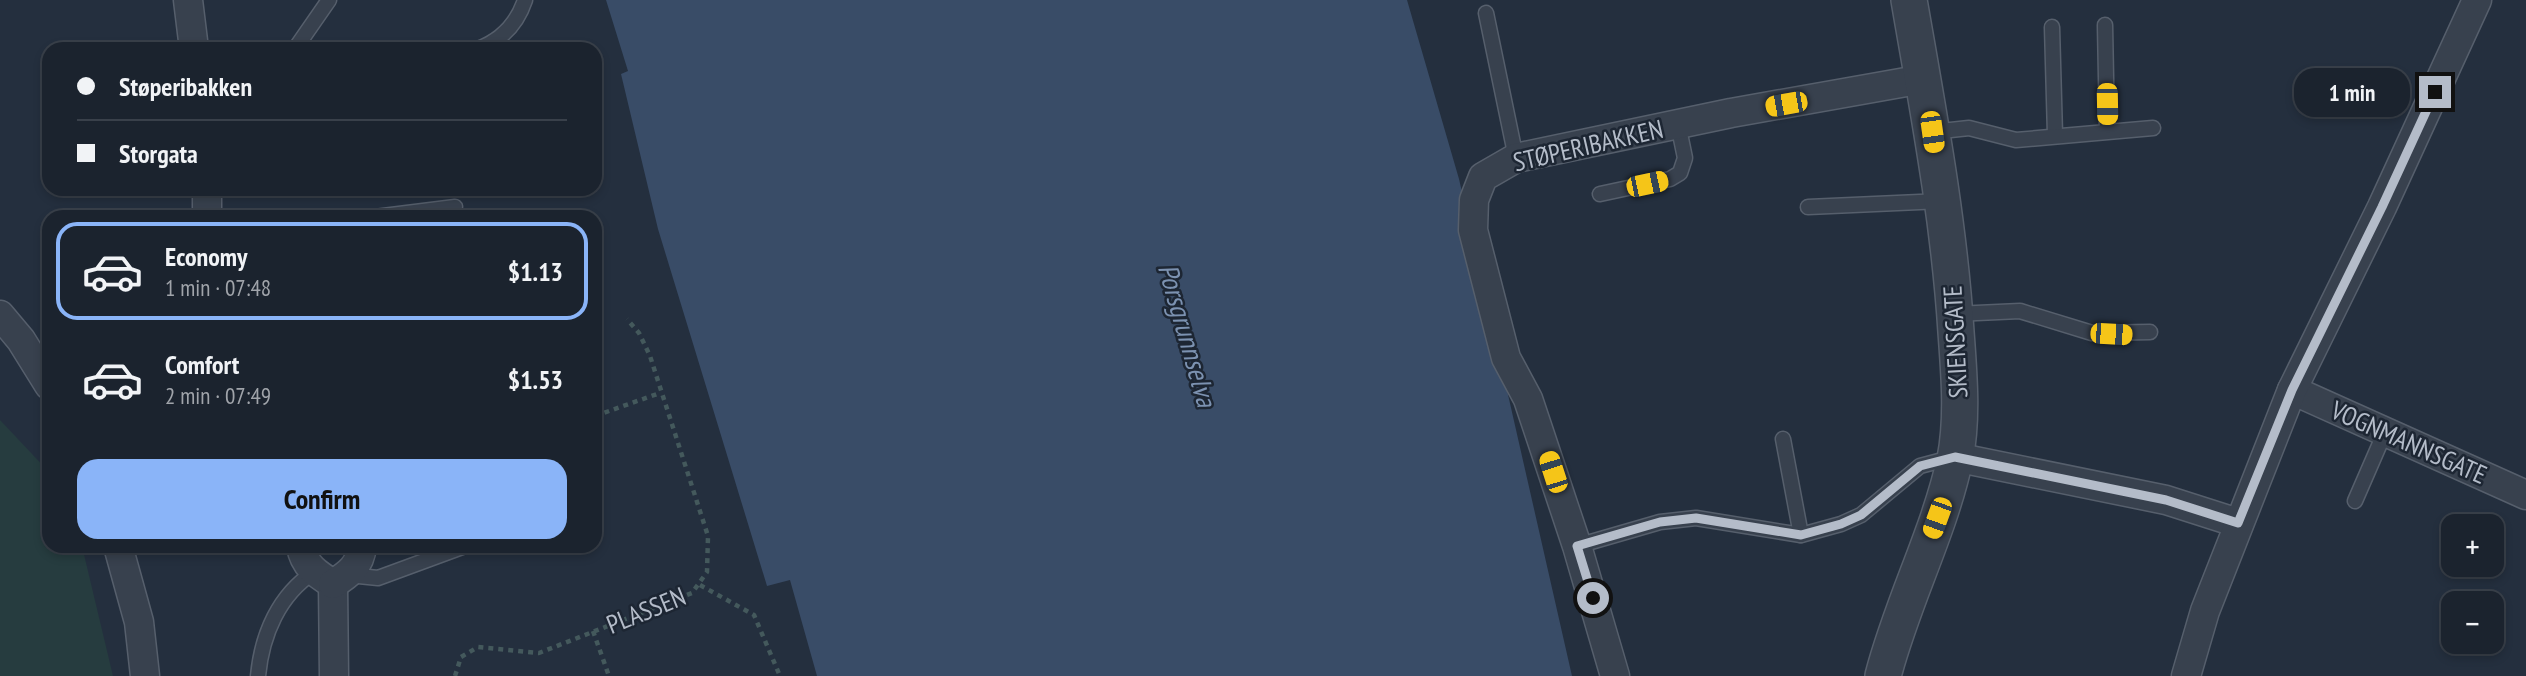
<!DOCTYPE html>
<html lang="en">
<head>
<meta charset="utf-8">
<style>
	body { margin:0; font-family:"PT Sans Narrow",sans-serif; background:#242b36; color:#f1f3f6; height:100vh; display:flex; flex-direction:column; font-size:26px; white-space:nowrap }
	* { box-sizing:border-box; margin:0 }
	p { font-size:23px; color:#a0a4aa }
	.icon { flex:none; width:38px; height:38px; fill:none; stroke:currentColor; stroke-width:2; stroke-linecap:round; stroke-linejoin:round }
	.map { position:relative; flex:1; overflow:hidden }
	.drawer { position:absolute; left:42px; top:210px; width:560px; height:343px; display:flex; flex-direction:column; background:#1b232e; border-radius:21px; box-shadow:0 4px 10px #0003,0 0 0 2px #39404a }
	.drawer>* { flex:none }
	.guide { position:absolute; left:42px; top:42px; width:560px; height:154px; border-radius:21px; box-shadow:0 4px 10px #0003,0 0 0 2px #39404a; display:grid; align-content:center; height:154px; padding:0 35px; background:#1b232e }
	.tools { position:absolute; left:2441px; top:514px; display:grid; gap:14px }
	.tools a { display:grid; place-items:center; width:63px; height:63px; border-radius:14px; background:#1b232e; box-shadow:0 4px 10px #0003,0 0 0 2px #39404a; font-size:35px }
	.end { position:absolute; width:32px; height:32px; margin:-16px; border:9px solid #b4bcc9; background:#111; box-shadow:0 0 0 4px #111 }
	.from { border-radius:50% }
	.bubble { position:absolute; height:49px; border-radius:21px; background:#1b232e; box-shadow:0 4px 10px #0003,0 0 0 2px #39404a; font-size:23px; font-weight:700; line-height:49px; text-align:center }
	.car { position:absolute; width:21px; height:42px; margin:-21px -10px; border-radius:9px; box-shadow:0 0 5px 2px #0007; background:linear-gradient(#f5c518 24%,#345 0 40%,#f5c518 0 76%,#345 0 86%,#f5c518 0) }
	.guide b { display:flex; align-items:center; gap:24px; height:66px; font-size:26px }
	.guide b+b { border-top:2px solid #39404a }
	.guide i { width:18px; height:18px; background:#f1f3f6 }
	ul { padding:12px 0 0; list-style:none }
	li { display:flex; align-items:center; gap:21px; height:98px; margin:0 14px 10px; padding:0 21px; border:4px solid transparent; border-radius:21px }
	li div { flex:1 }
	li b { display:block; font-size:26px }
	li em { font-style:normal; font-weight:700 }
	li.current { border-color:#8ab4f8 }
	li>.icon { width:63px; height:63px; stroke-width:1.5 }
	.button { display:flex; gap:14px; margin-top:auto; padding:14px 35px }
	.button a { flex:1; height:80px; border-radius:21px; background:#8ab4f8; color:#111; font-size:28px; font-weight:700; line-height:80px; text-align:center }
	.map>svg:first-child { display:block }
	.green { fill:#263c3f }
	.water { fill:#394c67 }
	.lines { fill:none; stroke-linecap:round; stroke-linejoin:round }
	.service-casing { stroke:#565f6c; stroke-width:17 }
	.minor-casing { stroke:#565f6c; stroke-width:31 }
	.tertiary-casing { stroke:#565f6c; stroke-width:38 }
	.path { stroke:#44595c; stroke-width:4.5; stroke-dasharray:5 5; stroke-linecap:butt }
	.service { stroke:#38414e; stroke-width:14 }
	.minor { stroke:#38414e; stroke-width:28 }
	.tertiary { stroke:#38414e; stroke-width:35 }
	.route { stroke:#b4bcc9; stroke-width:9 }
	.labels { text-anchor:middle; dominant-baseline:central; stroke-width:5; stroke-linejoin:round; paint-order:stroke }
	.street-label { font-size:26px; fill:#b4bcc9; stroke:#1d2633 }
	.water-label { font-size:28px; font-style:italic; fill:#7c92b1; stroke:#1d2633 }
</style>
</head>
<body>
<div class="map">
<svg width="2526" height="676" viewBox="0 0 2526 676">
	<rect width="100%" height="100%" fill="#242f3e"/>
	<polygon class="green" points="0,420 49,472 49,546 82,546 113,676 0,676"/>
	<polygon class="water" points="606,0 1407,0 1459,179 1572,676 817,676 790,580 767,586 658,229 621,74 628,71"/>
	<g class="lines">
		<g class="service-casing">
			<g id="service">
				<polyline points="1486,13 1516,158"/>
				<polyline points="2105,25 2107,131"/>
				<polyline points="2052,27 2055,135"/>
				<polyline points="295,49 329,0"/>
				<path d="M 478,49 C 502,40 517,24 525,0"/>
				<polyline points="1932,132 1969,128 2016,140 2153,128"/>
				<polyline points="1600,194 1670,179 1680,173 1685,158 1678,124"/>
				<polyline points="1808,207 1942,201"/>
				<polyline points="375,217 455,207"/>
				<polyline points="1955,314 2020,311 2092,333 2150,332"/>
				<polyline points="1783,439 1801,535"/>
				<polyline points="2355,501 2385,432"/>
				<polyline points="1577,546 1660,522 1696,518 1801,535 1841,524 1861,515 1920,466 1954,457"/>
				<polyline points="349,575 378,578 465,546"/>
				<path d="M 258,676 C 262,634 279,595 314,572"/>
			</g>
		</g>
		<g class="minor-casing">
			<g id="minor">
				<polyline points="188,0 194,49"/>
				<polyline points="207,189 207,217"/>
				<polyline points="0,315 21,340 49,385"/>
				<polyline points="2292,390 2526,495"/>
				<polyline points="1955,457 2166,500 2238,523"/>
				<polyline points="118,546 139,622 145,676"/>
				<path d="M 301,546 C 304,566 317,574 333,584"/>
				<polyline points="333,584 334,676"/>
				<path d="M 333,584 C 349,574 360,566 362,546"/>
				<polyline points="1615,676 1577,546 1528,399 1506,358 1473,230 1474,200 1483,177 1516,158 1731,113 1923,79"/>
				<polyline points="2186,676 2205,611 2292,390 2382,207 2477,0"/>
			</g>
		</g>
		<g class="tertiary-casing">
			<path id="tertiary" d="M 1883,676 C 1902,602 1939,533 1955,459 C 1963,418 1959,373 1956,332 C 1949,220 1928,110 1909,0"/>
		</g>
		<g class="path">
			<polyline points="595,416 660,393"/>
			<polyline points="700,585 754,615 780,676"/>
			<polyline points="593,631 609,676"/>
			<polyline points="455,676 461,657 478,647 539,653 692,593 707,572 708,536 650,356 639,333 627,319"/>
		</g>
		<use href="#service" class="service"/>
		<use href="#minor" class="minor"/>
		<use href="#tertiary" class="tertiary"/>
	</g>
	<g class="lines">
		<polyline class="route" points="1593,598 1577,546 1660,522 1696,518 1801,535 1841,524 1861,515 1920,466 1955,457 2166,500 2238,523 2292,390 2382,207 2435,92"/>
	</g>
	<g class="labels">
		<g class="street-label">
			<text transform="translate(1588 145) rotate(-13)">STØPERIBAKKEN</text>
			<text transform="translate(1955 342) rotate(-93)">SKIENSGATE</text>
			<text transform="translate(2409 442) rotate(24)">VOGNMANNSGATE</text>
			<text transform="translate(646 610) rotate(-22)">PLASSEN</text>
		</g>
		<g class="water-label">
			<text transform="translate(1188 335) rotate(74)">Porsgrunnselva</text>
		</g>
	</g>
</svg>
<div class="tools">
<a>+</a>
<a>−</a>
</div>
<i class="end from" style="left:1593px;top:598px"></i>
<i class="end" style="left:2435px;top:92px"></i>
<div class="bubble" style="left:2294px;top:68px;width:116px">1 min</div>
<i class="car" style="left:1786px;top:104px;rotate:260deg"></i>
<i class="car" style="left:2107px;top:104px;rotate:179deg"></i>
<i class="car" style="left:1932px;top:132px;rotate:172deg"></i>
<i class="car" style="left:1647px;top:184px;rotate:78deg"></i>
<i class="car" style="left:2111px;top:334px;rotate:93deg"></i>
<i class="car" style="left:1553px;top:472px;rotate:342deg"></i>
<i class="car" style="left:1937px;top:518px;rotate:200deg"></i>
<div class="guide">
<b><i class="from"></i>Støperibakken</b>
<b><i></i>Storgata</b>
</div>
<section class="drawer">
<ul>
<li class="current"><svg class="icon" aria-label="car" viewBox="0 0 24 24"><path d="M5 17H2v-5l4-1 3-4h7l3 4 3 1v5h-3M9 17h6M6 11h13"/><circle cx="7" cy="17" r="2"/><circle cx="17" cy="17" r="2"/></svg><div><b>Economy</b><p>1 min · 07:48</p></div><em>$1.13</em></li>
<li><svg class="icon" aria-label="car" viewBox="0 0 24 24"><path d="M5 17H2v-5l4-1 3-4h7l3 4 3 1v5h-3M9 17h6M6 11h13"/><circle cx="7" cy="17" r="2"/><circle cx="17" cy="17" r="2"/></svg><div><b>Comfort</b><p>2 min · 07:49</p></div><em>$1.53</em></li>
</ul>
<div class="button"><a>Confirm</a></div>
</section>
</div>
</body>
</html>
